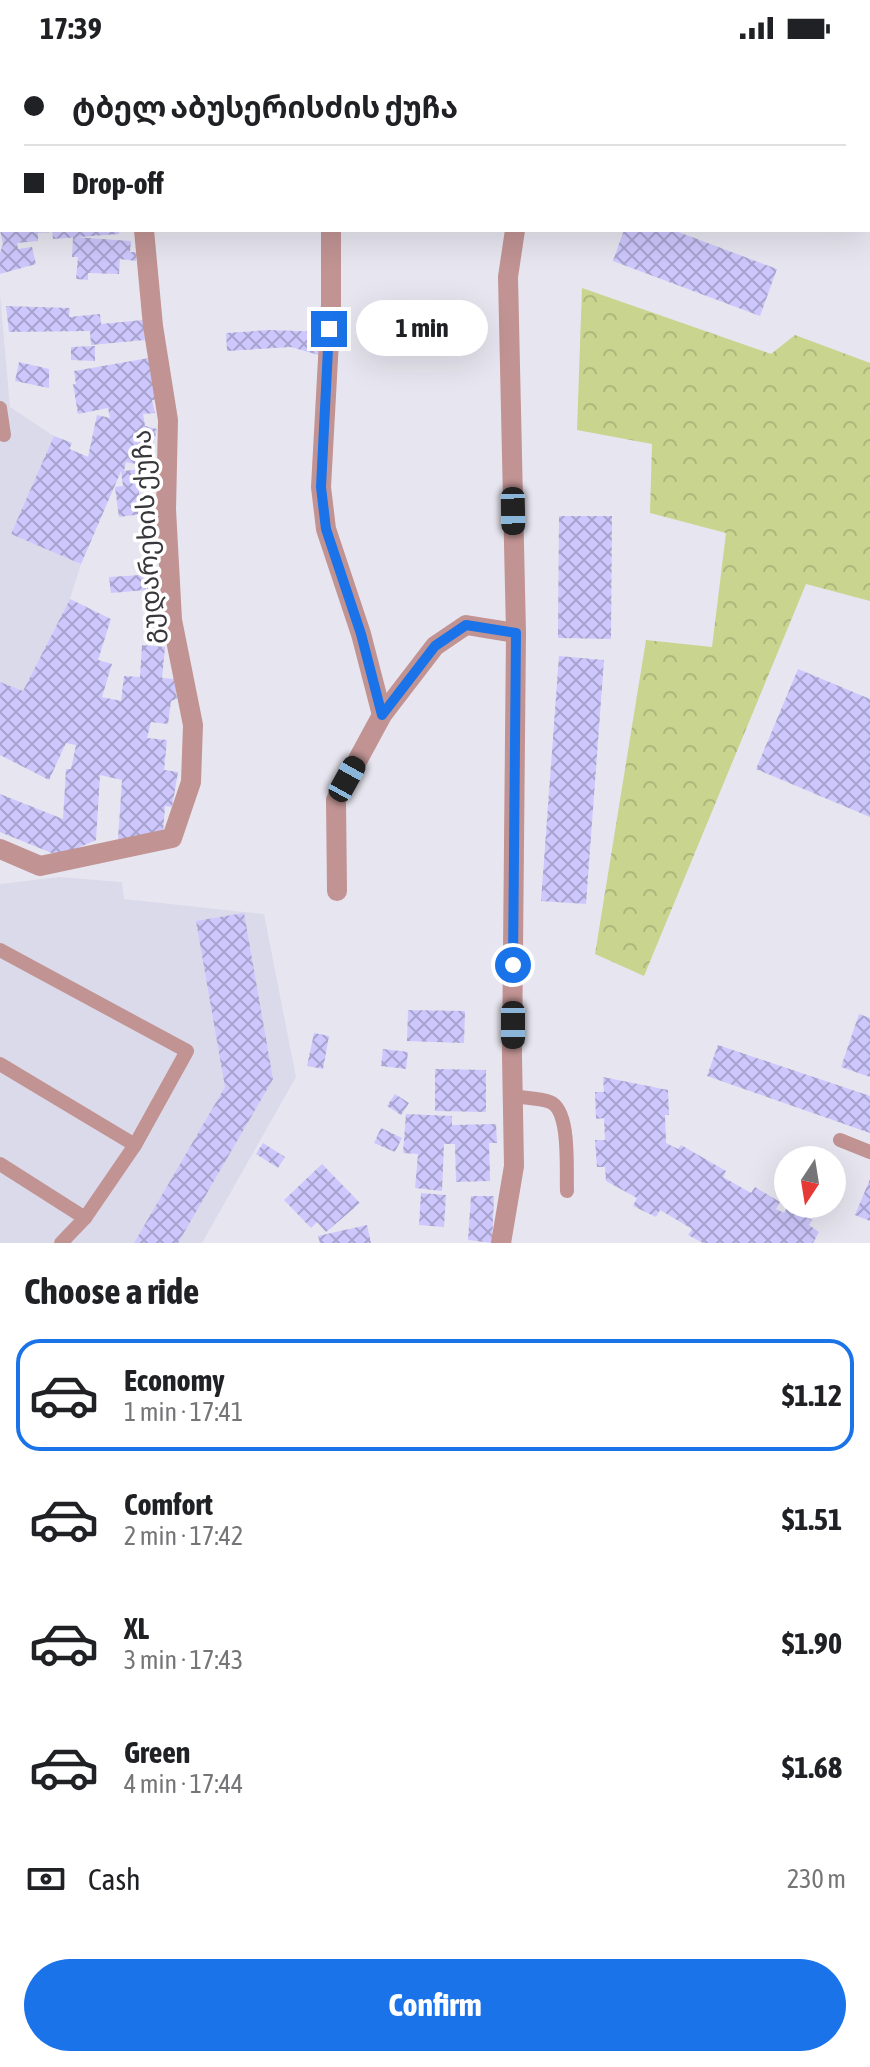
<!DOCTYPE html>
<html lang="en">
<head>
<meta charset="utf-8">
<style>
	body { margin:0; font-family:"Asap Condensed","Noto Sans Georgian",sans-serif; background:#f2f2f2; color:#202124; height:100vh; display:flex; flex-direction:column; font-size:30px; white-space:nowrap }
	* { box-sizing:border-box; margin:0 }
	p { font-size:26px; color:#757577 }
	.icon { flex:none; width:44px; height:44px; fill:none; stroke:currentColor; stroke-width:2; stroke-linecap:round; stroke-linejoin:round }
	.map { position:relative; height:1187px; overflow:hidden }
	.side { display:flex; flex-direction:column; background:#fff; flex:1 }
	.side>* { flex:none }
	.banner { position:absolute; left:0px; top:0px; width:870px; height:176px; box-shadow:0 8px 32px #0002; display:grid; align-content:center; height:176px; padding:0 24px; background:#fff }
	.needle { width:52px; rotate:192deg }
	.tools { position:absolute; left:774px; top:1090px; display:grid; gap:16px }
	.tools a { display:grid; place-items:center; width:72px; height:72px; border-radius:50%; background:#fff; box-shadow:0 8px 32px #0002; font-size:40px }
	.end { position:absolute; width:36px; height:36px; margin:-18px; border:10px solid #1a73e8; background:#fff; box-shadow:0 0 0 4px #fff }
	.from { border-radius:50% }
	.bubble { position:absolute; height:56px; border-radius:28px; background:#fff; box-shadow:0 8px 32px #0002; font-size:26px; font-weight:700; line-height:56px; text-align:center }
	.car { position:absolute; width:24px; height:48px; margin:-24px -12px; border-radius:10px; box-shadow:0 0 6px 2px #0007; background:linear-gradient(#222 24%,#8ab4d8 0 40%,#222 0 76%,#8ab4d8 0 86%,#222 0) }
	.banner b { display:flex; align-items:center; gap:28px; height:76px; font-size:30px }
	.banner b+b { border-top:2px solid #e0e0e0 }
	.banner i { width:20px; height:20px; background:#202124 }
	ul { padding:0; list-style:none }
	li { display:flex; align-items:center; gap:24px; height:112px; margin:0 16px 12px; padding:0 8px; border:4px solid transparent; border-radius:24px }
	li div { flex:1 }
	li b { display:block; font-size:30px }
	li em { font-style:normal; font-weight:700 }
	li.on { border-color:#1a73e8 }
	li>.icon { width:72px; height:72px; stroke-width:1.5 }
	h2 { padding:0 24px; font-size:36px; line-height:96px }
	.pay { display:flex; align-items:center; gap:20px; height:88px; padding:0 24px; font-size:30px }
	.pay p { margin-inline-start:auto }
	.primary-button { display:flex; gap:16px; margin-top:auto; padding:16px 24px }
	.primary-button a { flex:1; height:92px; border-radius:48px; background:#1a73e8; color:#fff; font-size:32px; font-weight:700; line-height:92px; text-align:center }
	.status { display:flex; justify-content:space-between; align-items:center; height:56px; padding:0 40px; background:#fff; direction:ltr }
	.status svg { height:22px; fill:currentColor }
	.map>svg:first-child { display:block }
	.built { fill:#dbdaea }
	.forest { fill:url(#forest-crowns) }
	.building { fill:url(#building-cross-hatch) }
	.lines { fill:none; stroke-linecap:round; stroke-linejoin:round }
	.service { stroke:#c19393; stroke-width:14 }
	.minor { stroke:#c19393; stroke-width:20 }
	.route { stroke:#1a73e8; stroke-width:10 }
	.labels { text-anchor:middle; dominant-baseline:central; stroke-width:7; stroke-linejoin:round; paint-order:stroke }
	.street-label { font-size:26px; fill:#38383c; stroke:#fff }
</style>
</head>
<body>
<div class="status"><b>17:39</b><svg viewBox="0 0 49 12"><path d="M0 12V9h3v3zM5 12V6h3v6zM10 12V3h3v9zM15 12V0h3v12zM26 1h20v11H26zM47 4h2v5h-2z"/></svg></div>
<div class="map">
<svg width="870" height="1187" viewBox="0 0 870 1187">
	<defs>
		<pattern id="forest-crowns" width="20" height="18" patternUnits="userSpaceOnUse" patternTransform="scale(2)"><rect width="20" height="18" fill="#c9d48e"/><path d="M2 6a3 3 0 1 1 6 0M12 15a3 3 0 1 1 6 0" fill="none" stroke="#adb77b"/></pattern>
		<pattern id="building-cross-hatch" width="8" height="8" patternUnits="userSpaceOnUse" patternTransform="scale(2)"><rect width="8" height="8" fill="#cdc7fd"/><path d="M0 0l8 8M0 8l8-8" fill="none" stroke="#a7a3ce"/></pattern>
	</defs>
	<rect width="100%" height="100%" fill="#e7e6f0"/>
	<g class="built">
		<polygon points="0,237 10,351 54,380 72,387 70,393 121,415 81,508 70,543 23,635 0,691"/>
		<polygon points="59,821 122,826 124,843 264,858 296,1021 202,1187 0,1187 0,828"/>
	</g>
	<polygon class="forest" points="582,232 771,298 795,279 870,307 870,545 806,528 644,920 595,898 646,584 712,591 726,477 650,457 652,388 577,374"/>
	<g class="building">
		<polygon points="0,174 51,174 51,176 38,177 38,185 17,187 18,193 32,191 36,208 0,218 0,197 3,188"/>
		<polygon points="52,174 119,174 119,178 53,183"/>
		<polygon points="624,174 673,174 777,213 760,260 613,205"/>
		<polygon points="73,181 131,185 130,196 137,196 136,205 120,203 119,218 88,217 88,224 76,223 78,201 72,201"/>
		<polygon points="6,250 70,252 69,261 100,258 101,268 143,264 145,284 91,289 90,275 9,276"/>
		<polygon points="269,274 327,276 322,300 291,291 227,295 226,277"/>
		<polygon points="95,290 95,305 71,304 71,291"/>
		<polygon points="149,302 156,344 152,344 155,357 143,358 145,370 157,373 153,390 142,387 138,409 126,406 124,415 142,413 144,430 138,430 142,458 119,461 115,431 123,430 121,415 81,508 11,478 54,380 72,387 69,393 88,401 97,359 110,362 108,352 78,358 73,328 76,328 74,315"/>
		<polygon points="19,306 49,313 49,332 15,325"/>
		<polygon points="559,460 612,460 611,583 558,582"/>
		<polygon points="157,518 158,533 111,537 109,521"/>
		<polygon points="70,543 111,563 98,604 112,608 102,641 121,645 124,620 140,621 142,589 165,591 162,622 174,623 177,643 171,645 168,668 151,666 147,682 167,684 164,714 178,716 172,751 165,750 163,776 141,785 118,783 122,724 100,719 96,784 59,800 0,776 0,738 63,763 66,713 71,713 76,689 66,687 49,724 0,699 0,626 23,635"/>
		<polygon points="559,600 604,604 586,848 541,845"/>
		<polygon points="798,613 870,643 870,761 756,713"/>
		<polygon points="244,857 273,1023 178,1187 134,1187 225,1031 196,865"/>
		<polygon points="408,954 465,955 464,987 407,985"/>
		<polygon points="859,958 870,962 870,1021 841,1011"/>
		<polygon points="314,977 329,980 323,1013 307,1010"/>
		<polygon points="718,989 870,1040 870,1077 707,1020"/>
		<polygon points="383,993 408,996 406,1013 381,1010"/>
		<polygon points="435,1013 486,1014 486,1056 435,1055"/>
		<polygon points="603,1021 668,1034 669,1059 665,1059 666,1087 678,1093 681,1089 726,1115 723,1121 751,1137 755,1131 780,1146 776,1153 784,1157 788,1150 812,1164 809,1169 819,1176 813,1187 703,1187 688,1179 692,1173 660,1154 656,1161 633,1150 637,1142 606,1125 605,1111 597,1111 595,1084 605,1084 604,1062 596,1063 595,1036 604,1036"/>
		<polygon points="395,1038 409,1047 401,1059 387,1050"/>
		<polygon points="406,1058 452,1060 452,1069 496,1068 497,1087 489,1087 490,1125 456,1126 455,1088 444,1088 442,1135 415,1132 418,1098 403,1097"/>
		<polygon points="381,1072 402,1082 395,1096 374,1087"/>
		<polygon points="263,1087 285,1101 278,1112 256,1098"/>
		<polygon points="322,1108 360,1147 326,1176 317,1166 311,1172 284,1144"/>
		<polygon points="870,1123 870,1165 855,1159"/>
		<polygon points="421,1137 446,1139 444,1171 419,1169"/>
		<polygon points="471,1140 494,1140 492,1187 468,1184"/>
		<polygon points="367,1169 371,1187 320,1187 318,1180"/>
	</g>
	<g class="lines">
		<g class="service">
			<polyline points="615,0 619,2"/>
			<polyline points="842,0 845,2"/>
			<polyline points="868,15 870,16"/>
			<polyline points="868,136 870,137"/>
			<polyline points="0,352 4,379"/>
			<polyline points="0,894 187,995 135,1089"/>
			<polyline points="0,1008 135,1089 85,1162 61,1187"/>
			<path d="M 513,1040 C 524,1042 539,1042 550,1046 C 571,1054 566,1115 567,1135"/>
			<polyline points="840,1084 870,1096"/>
			<polyline points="0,1108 85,1162"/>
		</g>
		<g class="minor">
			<polyline points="100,0 101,2"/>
			<polyline points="313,2 313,0"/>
			<polyline points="564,2 565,0"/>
			<polyline points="331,174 331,248 321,431 326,473 361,578 382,659"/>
			<polyline points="0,793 40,810 172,782 191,726 193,669 172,564 166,453 168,364 153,270 144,174"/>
			<polyline points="337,835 336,744 382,659 435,590 466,569 516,577"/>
			<polyline points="501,1187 514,1110 512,1000 516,577 508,221 515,174"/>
		</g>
	</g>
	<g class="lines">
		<polyline class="route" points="329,273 321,431 326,473 361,578 382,659 435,590 466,569 516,577 513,909"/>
	</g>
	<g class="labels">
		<g class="street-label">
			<text transform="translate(147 481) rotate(-93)">გუდარეხის ქუჩა</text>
		</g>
	</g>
</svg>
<div class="tools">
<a><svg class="needle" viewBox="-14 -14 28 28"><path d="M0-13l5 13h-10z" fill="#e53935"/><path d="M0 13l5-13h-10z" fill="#757577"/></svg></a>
</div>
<i class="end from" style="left:513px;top:909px"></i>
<i class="end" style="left:329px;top:273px"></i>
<div class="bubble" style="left:356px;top:244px;width:132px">1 min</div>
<i class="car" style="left:513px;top:455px;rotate:179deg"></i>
<i class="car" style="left:347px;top:723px;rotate:29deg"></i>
<i class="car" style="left:513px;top:969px;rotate:180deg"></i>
<div class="banner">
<b><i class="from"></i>ტბელ აბუსერისძის ქუჩა</b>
<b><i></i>Drop-off</b>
</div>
</div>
<section class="side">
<h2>Choose a ride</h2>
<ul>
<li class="on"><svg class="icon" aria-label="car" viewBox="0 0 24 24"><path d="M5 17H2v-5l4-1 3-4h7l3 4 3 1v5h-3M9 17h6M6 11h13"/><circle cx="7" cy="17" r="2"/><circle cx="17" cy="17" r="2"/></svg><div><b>Economy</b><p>1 min · 17:41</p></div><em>$1.12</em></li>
<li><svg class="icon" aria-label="car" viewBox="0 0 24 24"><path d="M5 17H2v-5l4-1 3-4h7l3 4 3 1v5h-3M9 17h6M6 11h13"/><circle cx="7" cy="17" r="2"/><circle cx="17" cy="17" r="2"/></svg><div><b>Comfort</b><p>2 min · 17:42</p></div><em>$1.51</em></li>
<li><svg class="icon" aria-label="car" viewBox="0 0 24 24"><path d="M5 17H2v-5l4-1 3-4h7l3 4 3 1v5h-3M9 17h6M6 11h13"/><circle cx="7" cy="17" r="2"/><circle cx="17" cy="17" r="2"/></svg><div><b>XL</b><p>3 min · 17:43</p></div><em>$1.90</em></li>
<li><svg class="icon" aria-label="car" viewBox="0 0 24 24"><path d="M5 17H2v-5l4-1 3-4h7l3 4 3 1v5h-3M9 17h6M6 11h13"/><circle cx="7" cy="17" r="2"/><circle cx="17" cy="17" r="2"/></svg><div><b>Green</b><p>4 min · 17:44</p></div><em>$1.68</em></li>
</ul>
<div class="pay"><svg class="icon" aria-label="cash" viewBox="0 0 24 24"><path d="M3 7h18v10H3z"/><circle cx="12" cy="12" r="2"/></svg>Cash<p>230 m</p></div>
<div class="primary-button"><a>Confirm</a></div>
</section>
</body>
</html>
